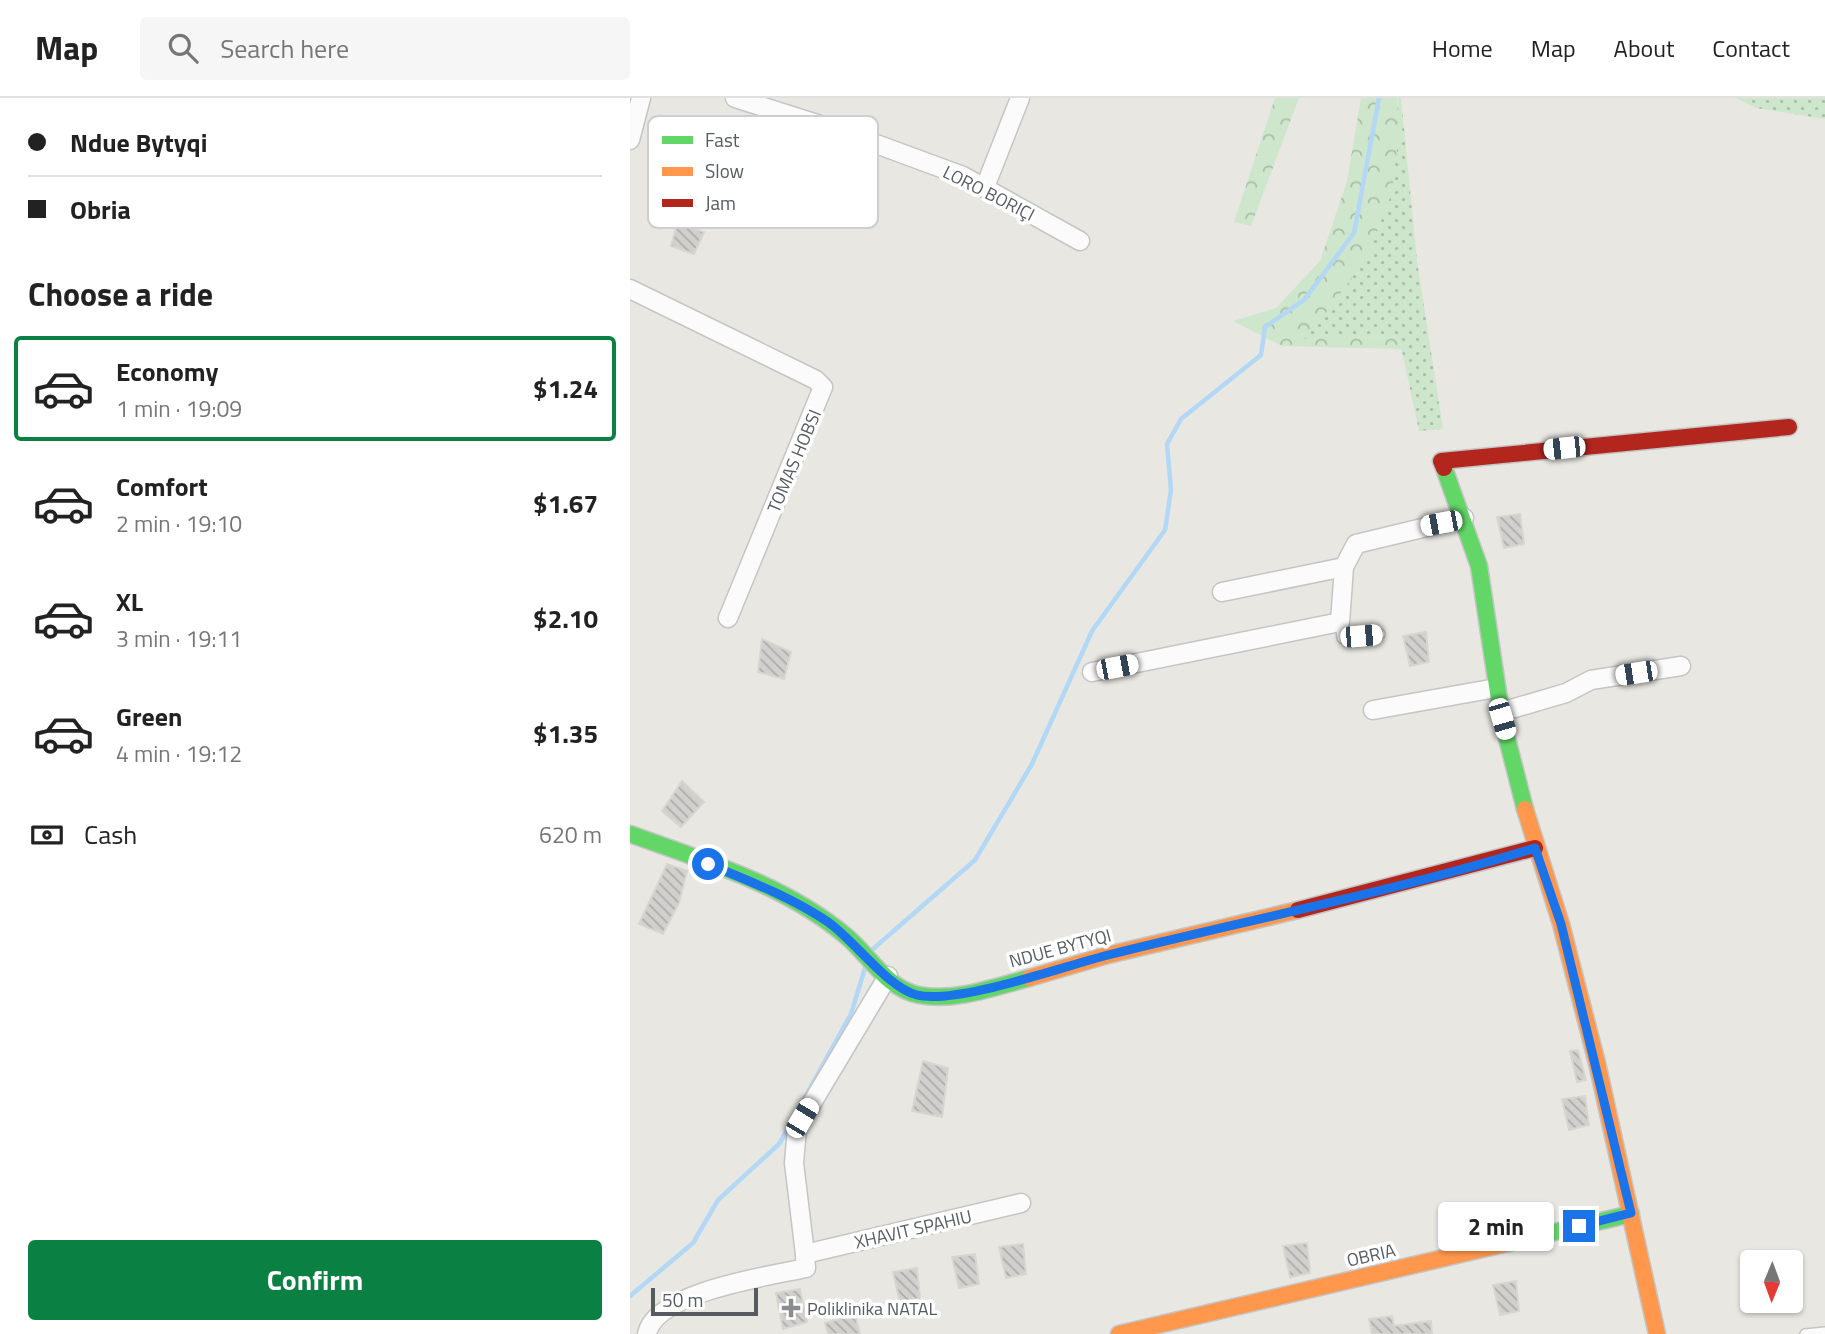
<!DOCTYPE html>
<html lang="en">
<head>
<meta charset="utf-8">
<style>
	body { margin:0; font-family:"Titillium Web",sans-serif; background:#f6f6f6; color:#222; height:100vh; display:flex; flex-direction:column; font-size:26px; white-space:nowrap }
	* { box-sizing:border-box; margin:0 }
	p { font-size:23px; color:#767676 }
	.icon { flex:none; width:38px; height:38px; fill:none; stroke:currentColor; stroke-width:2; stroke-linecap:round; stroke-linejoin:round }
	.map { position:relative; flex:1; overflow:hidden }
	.drawer { display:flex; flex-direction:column; background:#fff; width:630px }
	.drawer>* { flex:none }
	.top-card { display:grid; align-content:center; height:154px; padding:0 28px; background:#fff }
	.needle { width:46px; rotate:181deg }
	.controls { position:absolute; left:1110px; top:1152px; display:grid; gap:14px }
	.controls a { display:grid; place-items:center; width:63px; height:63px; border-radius:7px; background:#fff; box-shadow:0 2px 5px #0004; font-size:35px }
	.scale { position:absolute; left:21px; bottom:18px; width:107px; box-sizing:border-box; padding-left:7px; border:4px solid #575b60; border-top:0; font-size:19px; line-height:24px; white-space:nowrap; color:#575b60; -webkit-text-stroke:5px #fff; paint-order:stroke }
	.end { position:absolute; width:32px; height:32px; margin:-16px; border:9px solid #1a73e8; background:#fff; box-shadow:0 0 0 4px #fff }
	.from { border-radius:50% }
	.bubble { position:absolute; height:49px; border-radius:7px; background:#fff; box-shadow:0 2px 5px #0004; font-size:23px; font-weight:700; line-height:49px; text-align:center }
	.car { position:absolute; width:21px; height:42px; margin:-21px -10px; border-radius:9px; box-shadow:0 0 5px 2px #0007; background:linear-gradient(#fff 24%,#345 0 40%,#fff 0 76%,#345 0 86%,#fff 0) }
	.top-card b { display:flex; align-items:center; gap:24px; height:66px; font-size:26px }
	.top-card b+b { border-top:2px solid #e0e0e0 }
	.top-card i { width:18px; height:18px; background:#222 }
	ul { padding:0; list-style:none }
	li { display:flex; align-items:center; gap:21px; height:105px; margin:0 14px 10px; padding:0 14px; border:4px solid transparent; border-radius:7px }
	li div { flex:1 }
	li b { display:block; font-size:26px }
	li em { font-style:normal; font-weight:700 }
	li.on { border-color:#0b8043 }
	li>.icon { width:63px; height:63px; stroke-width:1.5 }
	h2 { padding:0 28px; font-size:32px; line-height:84px }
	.pay { display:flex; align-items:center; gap:18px; height:77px; padding:0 28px; font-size:26px }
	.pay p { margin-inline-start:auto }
	.action { display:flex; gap:14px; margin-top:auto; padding:14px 28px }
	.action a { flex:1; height:80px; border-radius:7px; background:#0b8043; color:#fff; font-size:28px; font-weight:700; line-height:80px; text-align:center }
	header { display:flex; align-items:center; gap:42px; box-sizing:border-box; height:98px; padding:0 35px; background:#fff; border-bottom:2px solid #e0e0e0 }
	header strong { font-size:33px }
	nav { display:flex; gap:38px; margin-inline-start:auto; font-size:24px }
	.search { width:490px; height:63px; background:#f6f6f6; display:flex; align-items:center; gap:18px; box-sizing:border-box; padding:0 24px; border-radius:7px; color:#767676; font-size:26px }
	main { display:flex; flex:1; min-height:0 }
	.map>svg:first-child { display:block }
	.grass { fill:url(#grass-dots) }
	.forest { fill:url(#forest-crowns) }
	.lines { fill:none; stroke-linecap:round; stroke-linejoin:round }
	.stream { stroke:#b2d8f6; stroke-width:4.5 }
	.building { fill:url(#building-back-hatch); stroke:#d8d6d1; stroke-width:2 }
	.lane-casing { stroke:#c4c5c4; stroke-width:12 }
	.street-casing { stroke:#c4c5c4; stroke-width:21 }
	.fast-casing { stroke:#c4c5c4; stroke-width:19 }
	.slow-casing { stroke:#c4c5c4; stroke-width:19 }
	.jam-casing { stroke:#c4c5c4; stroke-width:19 }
	.lane { stroke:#fcfbfb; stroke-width:9 }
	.street { stroke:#fcfbfb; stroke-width:18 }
	.fast { stroke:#63d668; stroke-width:16 }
	.slow { stroke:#ff974d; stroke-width:16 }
	.jam { stroke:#b3261e; stroke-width:16 }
	.route { stroke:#1a73e8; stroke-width:9 }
	.poi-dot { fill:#8a8c8e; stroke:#fff; stroke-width:2.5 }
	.labels { text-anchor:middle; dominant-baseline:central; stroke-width:7; stroke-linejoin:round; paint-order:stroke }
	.street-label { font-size:18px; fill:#575b60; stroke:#fff }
	.poi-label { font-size:18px; fill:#575b60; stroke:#fff; text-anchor:start }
	.key { fill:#fff; stroke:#cdcecf; stroke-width:2 }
	.key-label { font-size:19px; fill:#575b60 }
</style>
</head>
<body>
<header>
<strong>Map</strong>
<div class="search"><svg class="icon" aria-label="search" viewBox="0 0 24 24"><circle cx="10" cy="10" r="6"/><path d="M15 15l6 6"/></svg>Search here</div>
<nav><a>Home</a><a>Map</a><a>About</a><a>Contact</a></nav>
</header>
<main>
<section class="drawer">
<div class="top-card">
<b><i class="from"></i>Ndue Bytyqi</b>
<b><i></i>Obria</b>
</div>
<h2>Choose a ride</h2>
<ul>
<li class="on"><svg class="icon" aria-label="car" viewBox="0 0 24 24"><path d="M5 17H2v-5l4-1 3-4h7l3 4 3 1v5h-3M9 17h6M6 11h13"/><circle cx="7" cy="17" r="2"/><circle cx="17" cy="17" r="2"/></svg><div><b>Economy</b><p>1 min · 19:09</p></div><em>$1.24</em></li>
<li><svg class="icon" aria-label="car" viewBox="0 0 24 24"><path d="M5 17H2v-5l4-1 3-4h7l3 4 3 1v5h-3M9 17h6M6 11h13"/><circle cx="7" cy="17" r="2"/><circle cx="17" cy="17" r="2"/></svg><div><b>Comfort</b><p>2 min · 19:10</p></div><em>$1.67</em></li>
<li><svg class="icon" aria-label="car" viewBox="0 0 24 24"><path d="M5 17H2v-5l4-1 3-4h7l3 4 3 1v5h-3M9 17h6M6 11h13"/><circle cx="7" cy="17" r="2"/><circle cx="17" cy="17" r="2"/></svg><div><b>XL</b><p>3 min · 19:11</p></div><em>$2.10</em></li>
<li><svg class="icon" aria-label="car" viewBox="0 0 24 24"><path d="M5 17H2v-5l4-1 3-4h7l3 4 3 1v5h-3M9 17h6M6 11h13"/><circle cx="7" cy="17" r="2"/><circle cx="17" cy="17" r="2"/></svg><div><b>Green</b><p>4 min · 19:12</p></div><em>$1.35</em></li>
</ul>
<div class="pay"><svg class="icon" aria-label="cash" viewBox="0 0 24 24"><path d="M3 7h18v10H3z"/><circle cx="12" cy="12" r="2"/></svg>Cash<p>620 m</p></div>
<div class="action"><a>Confirm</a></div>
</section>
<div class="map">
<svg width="1195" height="1236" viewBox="0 0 1195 1236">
	<defs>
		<pattern id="grass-dots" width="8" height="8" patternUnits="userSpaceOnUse" patternTransform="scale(1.75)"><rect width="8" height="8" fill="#cee6cb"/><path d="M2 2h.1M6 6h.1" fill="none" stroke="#aabda8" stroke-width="1.8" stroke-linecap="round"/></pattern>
		<pattern id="forest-crowns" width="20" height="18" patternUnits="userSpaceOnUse" patternTransform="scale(1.75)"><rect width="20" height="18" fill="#cee6cb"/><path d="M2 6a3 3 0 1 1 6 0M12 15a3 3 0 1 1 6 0" fill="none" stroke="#aabda8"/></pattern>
		<pattern id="building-back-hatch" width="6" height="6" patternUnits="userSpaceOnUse" patternTransform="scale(1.75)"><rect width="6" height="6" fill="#d1d0cd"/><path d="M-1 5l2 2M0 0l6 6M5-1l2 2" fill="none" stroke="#acacaa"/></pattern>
	</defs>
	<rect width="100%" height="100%" fill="#e8e7e2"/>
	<g class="grass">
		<polygon points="768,0 771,0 787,163 813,331 789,333 769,239 662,241 685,229 762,94"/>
		<polygon points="1106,0 1195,0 1195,21 1126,10"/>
	</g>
	<g class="forest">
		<polygon points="645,0 669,0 621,128 604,124"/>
		<polygon points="731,0 767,0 768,42 762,94 737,160 685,229 664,241 769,239 772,251 652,248 603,223 646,210 690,163 717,83"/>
	</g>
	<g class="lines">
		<g class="stream">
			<polyline points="243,851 345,762 402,666 462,533 535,432 541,392 537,346 551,321 631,257 635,229 674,202 724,135 749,0"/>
			<polyline points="174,1001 221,916 235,870"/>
			<polyline points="0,1198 63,1145 88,1102 149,1046 160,1027"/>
		</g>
	</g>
	<g class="building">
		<polygon points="47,125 74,134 64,156 41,148"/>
		<polygon points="890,416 894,446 874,450 867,419"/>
		<polygon points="796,534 799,564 780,568 773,538"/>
		<polygon points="132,541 161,554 154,581 128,574"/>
		<polygon points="52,683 74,704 51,729 32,713"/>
		<polygon points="37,766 57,773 49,805 33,836 9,826"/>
		<polygon points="948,952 956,982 947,984 940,953"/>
		<polygon points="293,963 318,970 312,1019 282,1013"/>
		<polygon points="955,998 959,1027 939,1032 932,1001"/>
		<polygon points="677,1145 680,1175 660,1179 653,1148"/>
		<polygon points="393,1146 396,1176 376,1180 369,1149"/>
		<polygon points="345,1156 349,1186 329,1190 322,1159"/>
		<polygon points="287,1170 290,1200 270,1205 263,1174"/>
		<polygon points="886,1183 889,1213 870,1217 863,1187"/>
		<polygon points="170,1191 177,1224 153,1231 146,1195"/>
		<polygon points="225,1216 230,1236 198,1236 195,1225"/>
		<polygon points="762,1218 764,1228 801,1223 802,1236 742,1236 739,1221"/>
	</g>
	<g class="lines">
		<g class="lane-casing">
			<g id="lane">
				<polyline points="710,524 712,540 750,536"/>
				<polyline points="1175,1236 1195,1234"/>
			</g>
		</g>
		<g class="street-casing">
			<g id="street">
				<polyline points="105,0 219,36 333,78 450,143"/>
				<polyline points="0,42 11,0"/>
				<polyline points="355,89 390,0"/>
				<polyline points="0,191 186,282 193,289 98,520"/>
				<polyline points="592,494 714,469"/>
				<polyline points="462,574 710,524 714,469 726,446 834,420"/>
				<polyline points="743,612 866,590"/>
				<polyline points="871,614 936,595 961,582 1051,568"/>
				<polyline points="175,1156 164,1065 167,1030 258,878"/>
				<path d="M 17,1236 C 25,1194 139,1178 176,1170 L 175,1156 L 391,1105"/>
			</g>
		</g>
		<g class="fast-casing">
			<g id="fast">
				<polyline points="814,370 849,468 872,621 895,711"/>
				<path d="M 0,736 C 74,763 154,786 216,838 C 239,857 257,891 289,897 C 325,904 365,889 399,880"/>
				<polyline points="878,1145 1001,1116"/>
			</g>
		</g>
		<g class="slow-casing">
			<g id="slow">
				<polyline points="895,711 931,826 967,965 1027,1236"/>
				<polyline points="399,880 478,857 668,812"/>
				<polyline points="489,1236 878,1145"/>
			</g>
		</g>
		<g class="jam-casing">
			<g id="jam">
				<polyline points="814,370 811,363 1159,329"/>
				<polyline points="668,812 905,750"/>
			</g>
		</g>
		<use href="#lane" class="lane"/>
		<use href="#street" class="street"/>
		<use href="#fast" class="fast"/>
		<use href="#slow" class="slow"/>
		<use href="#jam" class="jam"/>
	</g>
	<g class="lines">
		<path class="route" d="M 78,766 C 119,783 161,799 198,824 C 224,842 258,890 287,897 C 326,907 434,868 478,857 C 621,821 763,794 905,750 L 931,826 L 1001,1115 L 949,1128"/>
	</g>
	<path class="poi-dot" d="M157.5 1199.5h7v7h7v7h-7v7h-7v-7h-7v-7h7z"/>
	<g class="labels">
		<g class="street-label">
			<text transform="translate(359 95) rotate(27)">LORO BORIÇI</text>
			<text transform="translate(164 363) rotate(-67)">TOMAS HOBSI</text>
			<text transform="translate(430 850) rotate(-15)">NDUE BYTYQI</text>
			<text transform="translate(283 1131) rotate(-13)">XHAVIT SPAHIU</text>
			<text transform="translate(741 1157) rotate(-13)">OBRIA</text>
		</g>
		<g class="poi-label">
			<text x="177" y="1210">Poliklinika NATAL</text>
		</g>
	</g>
	<rect x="18" y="18" width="230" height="112" rx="10" class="key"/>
	<rect x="32" y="38" width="31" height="8" fill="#63d668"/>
	<rect x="32" y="69" width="31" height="9" fill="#ff974d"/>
	<rect x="32" y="101" width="31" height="8" fill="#b3261e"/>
	<g class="key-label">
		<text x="75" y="49">Fast</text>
		<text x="75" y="80">Slow</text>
		<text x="75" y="112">Jam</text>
	</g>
</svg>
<div class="controls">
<a><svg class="needle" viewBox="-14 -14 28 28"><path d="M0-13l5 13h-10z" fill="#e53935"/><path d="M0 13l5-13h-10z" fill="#767676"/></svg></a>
</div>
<div class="scale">50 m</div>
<i class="end from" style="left:78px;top:766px"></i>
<i class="end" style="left:949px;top:1128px"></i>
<div class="bubble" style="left:808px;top:1104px;width:116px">2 min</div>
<i class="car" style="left:934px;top:350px;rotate:264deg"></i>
<i class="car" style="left:811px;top:425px;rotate:259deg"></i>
<i class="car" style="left:731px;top:538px;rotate:85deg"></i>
<i class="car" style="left:487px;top:569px;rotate:79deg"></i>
<i class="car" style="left:1006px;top:575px;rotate:261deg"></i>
<i class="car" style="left:872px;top:621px;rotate:164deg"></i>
<i class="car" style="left:172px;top:1020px;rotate:31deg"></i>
</div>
</main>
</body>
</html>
